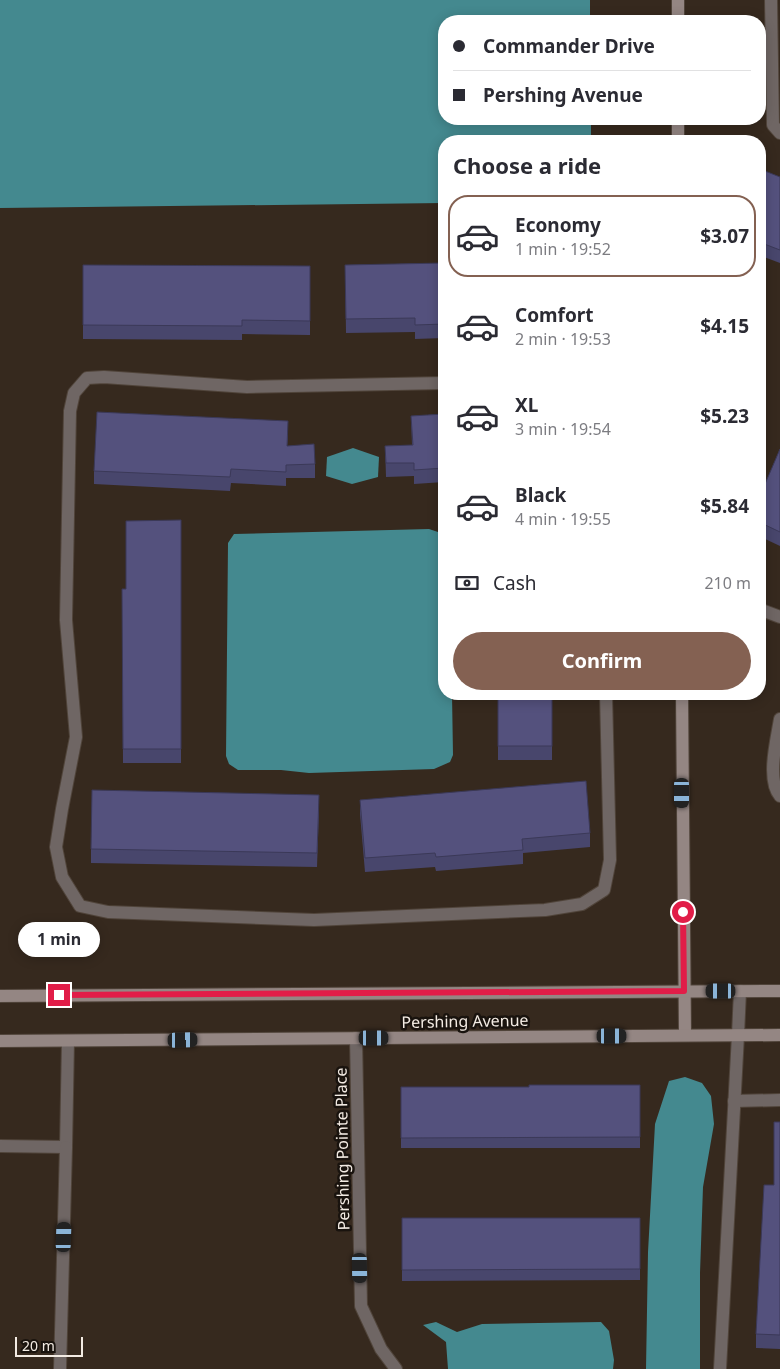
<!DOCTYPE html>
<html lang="en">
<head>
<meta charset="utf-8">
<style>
	body { margin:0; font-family:"Noto Sans",sans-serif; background:#f7f7f7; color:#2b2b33; height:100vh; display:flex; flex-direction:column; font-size:19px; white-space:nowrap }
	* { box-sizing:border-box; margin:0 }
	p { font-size:16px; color:#7c7c81 }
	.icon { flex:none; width:28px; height:28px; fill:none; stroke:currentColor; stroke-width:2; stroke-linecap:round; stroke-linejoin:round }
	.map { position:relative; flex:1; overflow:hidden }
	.sheet { position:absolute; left:438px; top:135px; width:328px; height:565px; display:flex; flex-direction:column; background:#fff; border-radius:20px; box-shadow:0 2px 12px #0003 }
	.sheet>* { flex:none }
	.guide { position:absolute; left:438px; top:15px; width:328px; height:110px; border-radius:20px; box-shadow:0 2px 12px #0003; display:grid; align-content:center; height:110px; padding:0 15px; background:#fff }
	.scale { position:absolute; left:15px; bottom:12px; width:68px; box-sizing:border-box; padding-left:5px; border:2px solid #f3ebe3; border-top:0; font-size:14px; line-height:18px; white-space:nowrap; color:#f3ebe3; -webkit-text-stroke:4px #19130e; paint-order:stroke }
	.end { position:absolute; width:22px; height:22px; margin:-11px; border:6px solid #e11d48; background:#fff; box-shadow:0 0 0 2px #fff }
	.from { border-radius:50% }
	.bubble { position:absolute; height:35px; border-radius:18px; background:#fff; box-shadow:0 2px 12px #0003; font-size:16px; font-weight:700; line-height:35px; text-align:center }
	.car { position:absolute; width:15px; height:30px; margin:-15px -8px; border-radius:6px; box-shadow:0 0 4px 1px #0007; background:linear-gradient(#222 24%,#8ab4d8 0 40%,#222 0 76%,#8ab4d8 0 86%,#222 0) }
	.guide b { display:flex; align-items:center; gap:18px; height:48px; font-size:19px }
	.guide b+b { border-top:1px solid #e1e1e2 }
	.guide i { width:12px; height:12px; background:#2b2b33 }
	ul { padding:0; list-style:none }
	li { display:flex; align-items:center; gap:15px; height:82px; margin:0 10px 8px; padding:0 5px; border:2px solid transparent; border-radius:20px }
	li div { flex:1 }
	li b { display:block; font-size:19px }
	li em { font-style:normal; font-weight:700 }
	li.active { border-color:#846152 }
	li>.icon { width:45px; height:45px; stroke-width:1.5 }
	h2 { padding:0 15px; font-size:22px; line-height:60px }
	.pay { display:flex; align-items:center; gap:12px; height:55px; padding:0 15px; font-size:19px }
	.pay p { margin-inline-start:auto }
	.primary-button { display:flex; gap:10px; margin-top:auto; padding:10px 15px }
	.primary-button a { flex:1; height:58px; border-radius:30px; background:#846152; color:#fff; font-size:20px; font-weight:700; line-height:58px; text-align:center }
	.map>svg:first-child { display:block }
	.water { fill:#44898f }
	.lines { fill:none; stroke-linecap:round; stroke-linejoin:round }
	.lane-casing { stroke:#50443a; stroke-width:14 }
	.street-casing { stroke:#50443a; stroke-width:14 }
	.secondary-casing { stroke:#50443a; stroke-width:14 }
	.lane { stroke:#6f6664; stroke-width:12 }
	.street { stroke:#6f6664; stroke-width:12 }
	.secondary { stroke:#948683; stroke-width:12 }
	.wall { fill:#48466c }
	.building { fill:#54517d; stroke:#3b3958 }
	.route { stroke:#e11d48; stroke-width:6 }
	.labels { text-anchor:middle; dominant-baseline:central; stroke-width:5; stroke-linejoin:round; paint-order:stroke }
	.street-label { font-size:16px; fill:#f3ebe3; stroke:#19130e }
</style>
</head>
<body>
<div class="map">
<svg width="780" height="1369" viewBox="0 0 780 1369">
	<rect width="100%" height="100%" fill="#36291e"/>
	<g class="water">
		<polygon points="0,0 590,0 590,21 444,21 444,119 591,119 591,141 444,141 444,203 0,208"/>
		<polygon points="353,448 379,457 378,477 352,484 326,476 327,457"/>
		<polygon points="429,529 444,534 444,694 452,694 453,755 450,762 434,769 309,773 281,770 238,770 229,764 226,756 228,543 234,534"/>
		<polygon points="685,1077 702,1083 711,1096 714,1124 703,1187 700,1273 700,1369 646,1369 648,1252 655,1124 669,1081"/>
		<polygon points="436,1322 457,1332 482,1324 601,1322 609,1331 614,1360 613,1369 448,1369 446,1342 423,1325"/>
	</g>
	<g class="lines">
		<g class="lane-casing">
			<g id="lane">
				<polyline points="444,383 247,387 104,377 87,378 74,393 70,411 66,620 76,737 62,809 56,847 62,877 80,906 108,912 314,920 545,910 582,904 604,890 610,860 606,694"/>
				<polyline points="356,1038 361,1306 381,1349 396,1369"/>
				<polyline points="734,1101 780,1100"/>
				<polyline points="0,1146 66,1147 68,1041"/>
				<polyline points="60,1369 66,1147"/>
				<polyline points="720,1369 738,1035"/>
			</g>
		</g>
		<g class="street-casing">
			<g id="street">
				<polyline points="771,0 773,125 780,133"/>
				<polyline points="759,609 780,617"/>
				<path d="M 780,719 C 777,738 766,780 780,796"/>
				<polyline points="738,1035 740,991"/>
			</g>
		</g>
		<g class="secondary-casing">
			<g id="secondary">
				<polyline points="678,0 678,21"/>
				<polyline points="678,119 678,141"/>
				<polyline points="682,694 685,1035"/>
				<polyline points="0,996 780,991"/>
				<polyline points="0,1041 780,1035"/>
			</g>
		</g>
		<use href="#lane" class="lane"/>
		<use href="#street" class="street"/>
		<use href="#secondary" class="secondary"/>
	</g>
	<g class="wall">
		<polygon points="780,177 780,263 759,255 759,189"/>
		<polygon points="444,263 444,338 415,339 415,332 346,333 345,265"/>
		<polygon points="83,265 310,266 310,335 242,334 242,340 83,339"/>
		<polygon points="444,414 444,482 414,484 414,476 386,477 385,446 412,445 411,416"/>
		<polygon points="288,435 287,446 315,464 315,478 286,478 286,486 231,483 230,491 94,484 94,471"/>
		<polygon points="780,449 780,546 759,536 759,498"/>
		<polygon points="181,520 181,763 123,763 122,589 126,589"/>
		<rect x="498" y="694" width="54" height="66"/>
		<polygon points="360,800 590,833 590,847 523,853 523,864 436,871 435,867 365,872 360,814"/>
		<polygon points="319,809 317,867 91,863 91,849"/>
		<polygon points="640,1085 640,1148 401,1148 401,1087 529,1087"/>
		<polygon points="780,1122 780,1349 756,1348 756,1334 774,1185"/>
		<polygon points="402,1218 640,1218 640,1280 402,1281"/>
	</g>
	<g class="building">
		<polygon points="765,171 780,177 780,250 759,242 759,189"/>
		<polygon points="444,263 444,324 415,325 415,318 346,319 345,265"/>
		<polygon points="83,265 310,266 310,321 242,320 242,326 83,325"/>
		<polygon points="97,412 288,421 287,446 314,444 315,464 286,465 286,472 231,469 230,477 94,471"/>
		<polygon points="444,414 444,468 414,470 414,463 386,463 385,446 413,445 411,416"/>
		<polygon points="780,449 780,532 759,522 759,498"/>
		<polygon points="181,520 181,749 123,749 122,589 126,589 126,521"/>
		<rect x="498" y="694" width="54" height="52"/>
		<polygon points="586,781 590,833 522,839 523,850 436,857 435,853 365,858 360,800"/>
		<polygon points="92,790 319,795 317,853 91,849"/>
		<polygon points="529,1085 640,1085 640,1137 401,1138 401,1087 529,1087"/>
		<polygon points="774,1122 780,1122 780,1335 756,1334 764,1185 774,1185"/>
		<polygon points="402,1218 640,1218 640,1269 402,1270"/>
	</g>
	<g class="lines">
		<polyline class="route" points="59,995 684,991 683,912"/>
	</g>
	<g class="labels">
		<g class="street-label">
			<text transform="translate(465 1021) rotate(-1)">Pershing Avenue</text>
			<text transform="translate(342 1149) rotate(-91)">Pershing Pointe Place</text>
		</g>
	</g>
</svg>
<div class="scale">20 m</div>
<i class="end from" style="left:683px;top:912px"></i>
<i class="end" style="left:59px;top:995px"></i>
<div class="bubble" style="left:18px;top:922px;width:82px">1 min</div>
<i class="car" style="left:682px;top:793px;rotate:180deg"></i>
<i class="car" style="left:721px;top:991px;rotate:270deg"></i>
<i class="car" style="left:612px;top:1036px;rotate:90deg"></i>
<i class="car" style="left:374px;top:1038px;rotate:90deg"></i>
<i class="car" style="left:183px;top:1040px;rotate:89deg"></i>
<i class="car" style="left:64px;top:1237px;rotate:2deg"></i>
<i class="car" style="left:360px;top:1268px;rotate:179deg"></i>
<div class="guide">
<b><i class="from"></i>Commander Drive</b>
<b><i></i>Pershing Avenue</b>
</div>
<section class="sheet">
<h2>Choose a ride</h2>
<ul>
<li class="active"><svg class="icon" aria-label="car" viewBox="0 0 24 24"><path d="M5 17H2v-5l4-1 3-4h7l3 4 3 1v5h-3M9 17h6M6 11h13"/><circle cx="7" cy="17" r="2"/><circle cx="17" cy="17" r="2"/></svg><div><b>Economy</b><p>1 min · 19:52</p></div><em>$3.07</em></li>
<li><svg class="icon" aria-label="car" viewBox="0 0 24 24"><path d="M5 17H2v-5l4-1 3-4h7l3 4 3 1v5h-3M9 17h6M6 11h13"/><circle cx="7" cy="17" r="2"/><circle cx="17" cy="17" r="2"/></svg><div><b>Comfort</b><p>2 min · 19:53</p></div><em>$4.15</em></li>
<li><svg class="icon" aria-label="car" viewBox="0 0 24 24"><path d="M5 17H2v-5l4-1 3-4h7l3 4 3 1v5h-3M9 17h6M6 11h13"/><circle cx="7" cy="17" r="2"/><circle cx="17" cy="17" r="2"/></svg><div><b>XL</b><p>3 min · 19:54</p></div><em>$5.23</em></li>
<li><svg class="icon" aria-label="car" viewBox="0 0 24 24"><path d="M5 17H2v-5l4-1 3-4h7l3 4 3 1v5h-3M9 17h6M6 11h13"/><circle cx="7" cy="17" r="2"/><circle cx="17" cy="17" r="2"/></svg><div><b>Black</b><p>4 min · 19:55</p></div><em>$5.84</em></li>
</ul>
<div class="pay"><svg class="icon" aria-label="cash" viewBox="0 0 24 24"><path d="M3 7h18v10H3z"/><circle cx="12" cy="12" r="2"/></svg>Cash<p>210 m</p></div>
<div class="primary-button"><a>Confirm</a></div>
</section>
</div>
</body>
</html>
